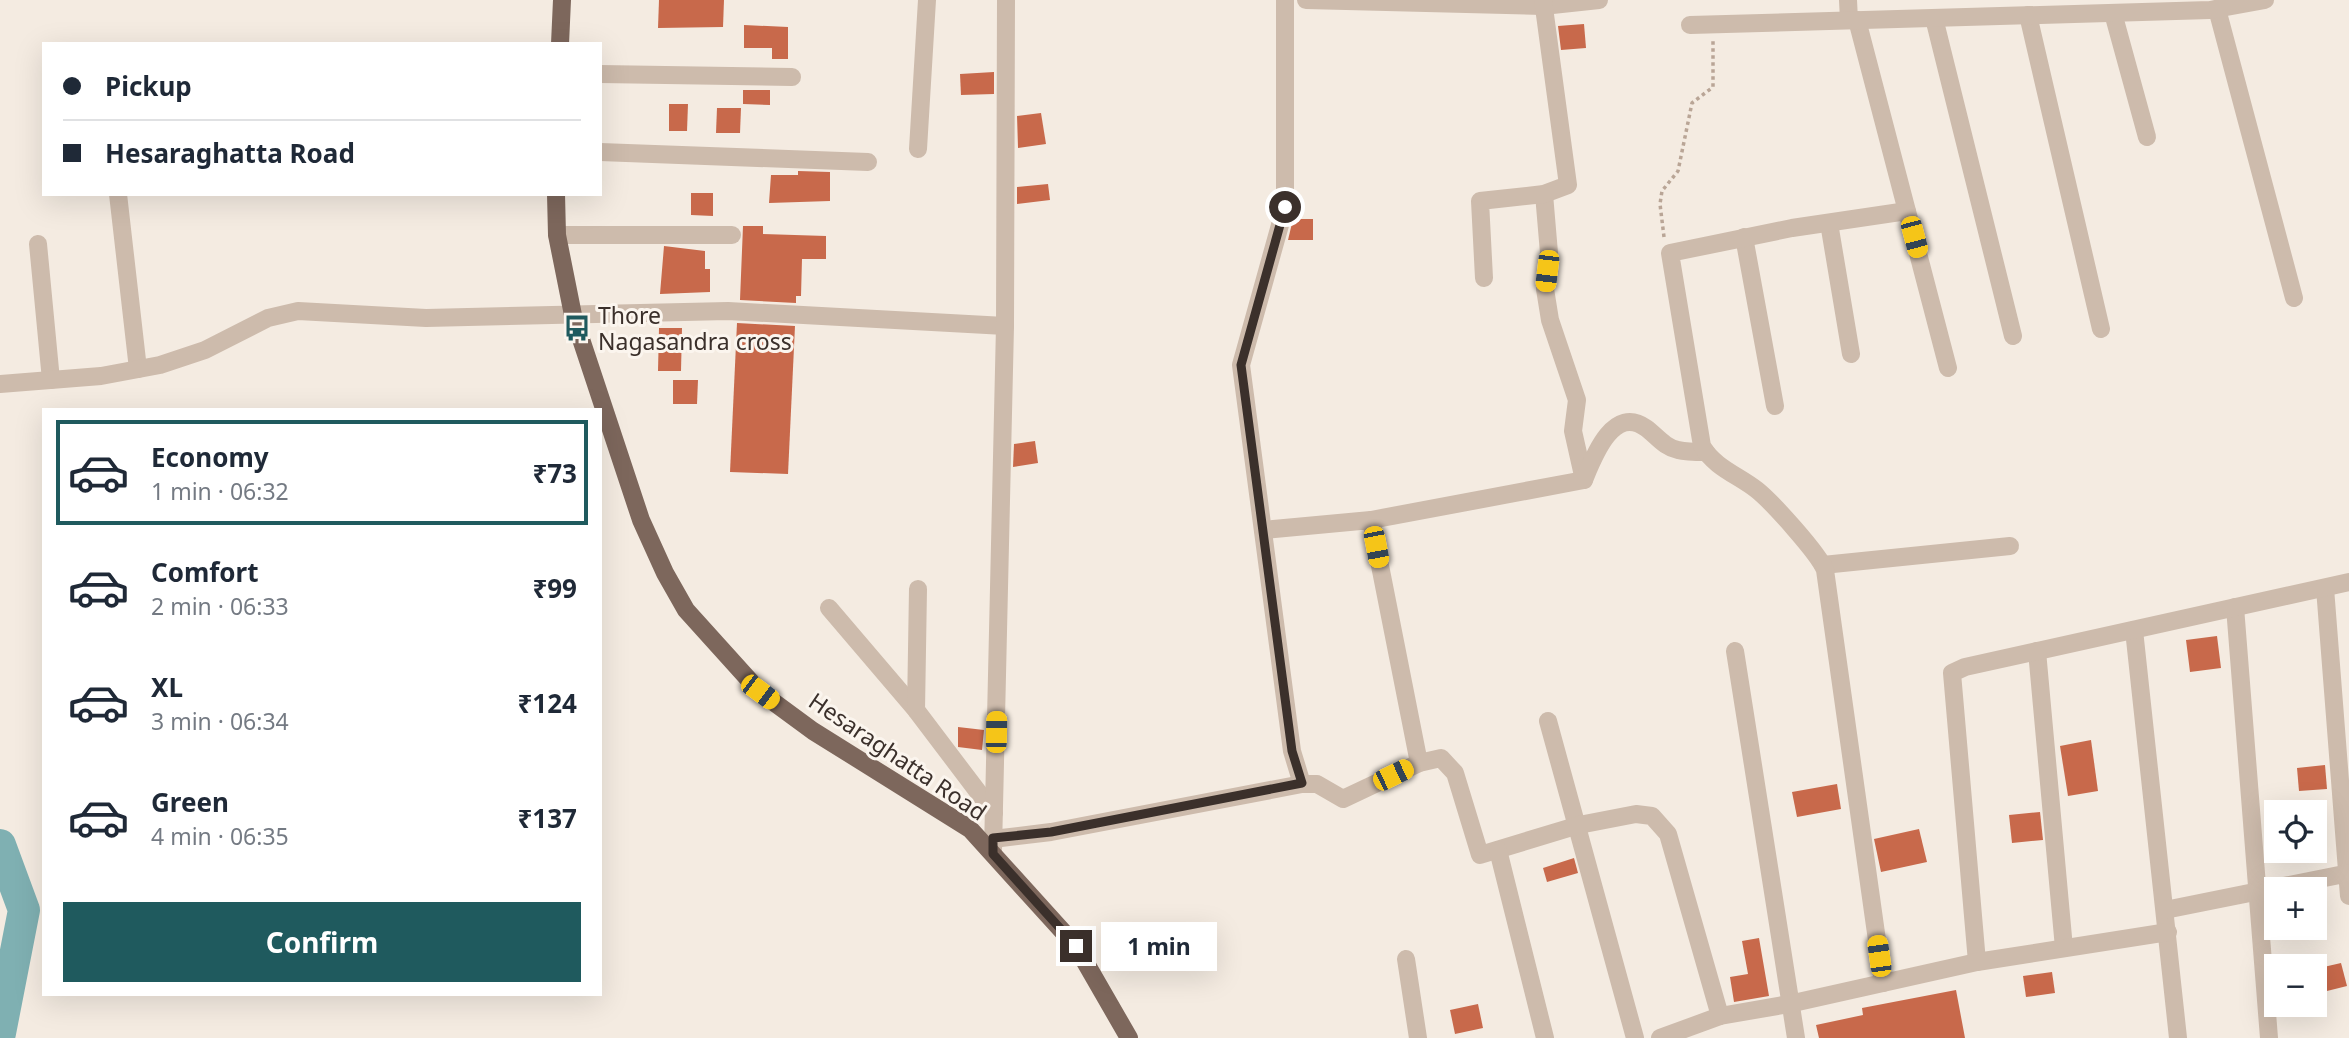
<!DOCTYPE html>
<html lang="en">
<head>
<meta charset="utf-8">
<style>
	body { margin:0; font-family:"Noto Sans",sans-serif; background:#f6f6f7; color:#1f2937; height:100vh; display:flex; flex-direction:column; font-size:26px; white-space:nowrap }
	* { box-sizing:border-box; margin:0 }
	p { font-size:23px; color:#747a83 }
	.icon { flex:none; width:38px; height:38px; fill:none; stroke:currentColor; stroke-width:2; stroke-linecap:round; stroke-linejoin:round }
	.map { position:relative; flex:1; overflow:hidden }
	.drawer { position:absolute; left:42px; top:408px; width:560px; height:588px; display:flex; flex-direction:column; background:#fff; border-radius:0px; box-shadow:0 7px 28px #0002 }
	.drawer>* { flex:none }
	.banner { position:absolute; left:42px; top:42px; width:560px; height:154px; border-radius:0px; box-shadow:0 7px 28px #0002; display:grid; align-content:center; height:154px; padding:0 21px; background:#fff }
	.fabs { position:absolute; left:2264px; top:800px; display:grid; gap:14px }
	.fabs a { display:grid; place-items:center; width:63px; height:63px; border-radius:0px; background:#fff; box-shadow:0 7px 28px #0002; font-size:35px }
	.end { position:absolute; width:32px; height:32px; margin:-16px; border:9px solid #3b302b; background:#fff; box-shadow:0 0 0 4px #fff }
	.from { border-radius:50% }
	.bubble { position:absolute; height:49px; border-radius:0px; background:#fff; box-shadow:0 7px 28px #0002; font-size:23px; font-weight:700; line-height:49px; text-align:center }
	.car { position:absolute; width:21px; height:42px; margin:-21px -10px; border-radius:9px; box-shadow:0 0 5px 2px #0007; background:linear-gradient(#f5c518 24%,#345 0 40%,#f5c518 0 76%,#345 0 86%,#f5c518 0) }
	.banner b { display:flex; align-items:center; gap:24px; height:66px; font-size:26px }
	.banner b+b { border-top:2px solid #e0e1e3 }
	.banner i { width:18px; height:18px; background:#1f2937 }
	ul { padding:12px 0 0; list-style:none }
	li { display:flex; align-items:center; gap:21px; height:105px; margin:0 14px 10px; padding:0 7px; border:4px solid transparent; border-radius:0px }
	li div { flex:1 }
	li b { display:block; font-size:26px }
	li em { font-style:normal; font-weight:700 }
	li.on { border-color:#1f5a5e }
	li>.icon { width:63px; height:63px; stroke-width:1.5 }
	.cta { display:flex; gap:14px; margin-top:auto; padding:14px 21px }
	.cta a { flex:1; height:80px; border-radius:0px; background:#1f5a5e; color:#fff; font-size:28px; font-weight:700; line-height:80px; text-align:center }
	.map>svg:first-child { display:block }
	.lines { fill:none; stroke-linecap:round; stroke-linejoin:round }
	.river { stroke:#7fb0b2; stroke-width:32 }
	.building { fill:#c8694b }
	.path { stroke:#b9a596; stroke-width:3.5; stroke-dasharray:3.5 3.5; stroke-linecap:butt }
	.minor { stroke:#cdbbac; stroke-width:18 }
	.major { stroke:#7d675c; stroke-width:18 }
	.route { stroke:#3b302b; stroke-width:9 }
	.labels { text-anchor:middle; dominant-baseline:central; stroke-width:6; stroke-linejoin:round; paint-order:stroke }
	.poi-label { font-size:23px; fill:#3b302b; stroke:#fbf5ee; text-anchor:start }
	.street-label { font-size:23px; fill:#3b302b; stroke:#fbf5ee }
</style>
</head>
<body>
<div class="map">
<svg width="2349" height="1038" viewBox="0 0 2349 1038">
	<rect width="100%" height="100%" fill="#f4ebe1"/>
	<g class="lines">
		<polyline class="river" points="0,845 24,910 0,1033"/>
	</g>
	<g class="building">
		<polygon points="659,0 724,0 723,27 658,28"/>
		<polygon points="1584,24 1586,48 1561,50 1558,26"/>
		<polygon points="744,25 788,27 788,59 772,59 772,48 744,48"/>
		<polygon points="994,72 994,94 961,95 960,74"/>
		<polygon points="743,90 770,90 770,105 743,104"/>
		<polygon points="669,104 688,104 687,131 669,131"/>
		<polygon points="717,108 741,108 740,133 716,133"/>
		<polygon points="1041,113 1046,144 1018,148 1017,116"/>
		<polygon points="798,171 830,172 830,201 769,203 771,175 798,175"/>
		<polygon points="1048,184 1050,200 1017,204 1017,187"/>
		<polygon points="691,193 713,193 713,216 691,215"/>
		<polygon points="1293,219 1313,219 1313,240 1288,240"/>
		<polygon points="743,226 763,226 763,234 826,236 826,259 802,259 801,296 796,296 796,303 740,300"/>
		<polygon points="664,246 705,251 705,269 710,269 710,292 660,294"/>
		<polygon points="737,323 795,326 788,474 730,472"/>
		<polygon points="659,328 682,328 681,371 658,371"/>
		<polygon points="673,380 698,380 697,404 673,404"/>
		<polygon points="1035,441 1038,463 1013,467 1014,444"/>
		<polygon points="2217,636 2221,668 2190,672 2186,640"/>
		<polygon points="958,727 984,730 982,750 958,747"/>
		<polygon points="2091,740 2098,791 2068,796 2060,746"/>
		<polygon points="2325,765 2327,789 2299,791 2297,768"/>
		<polygon points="1837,784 1841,809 1797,817 1792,792"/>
		<polygon points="2040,812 2043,840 2012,843 2009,815"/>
		<polygon points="1919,829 1927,862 1881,872 1874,839"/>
		<polygon points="1574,858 1578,873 1547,882 1543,868"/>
		<polygon points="1759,938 1769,996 1734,1002 1730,977 1748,974 1742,941"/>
		<polygon points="2341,963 2347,986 2315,994 2315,969"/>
		<polygon points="2052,972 2055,993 2026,997 2023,976"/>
		<polygon points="1956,990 1965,1038 1819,1038 1816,1025 1863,1015 1862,1008"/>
		<polygon points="1478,1004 1483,1028 1455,1034 1450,1010"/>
	</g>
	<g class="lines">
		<polyline class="path" points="1664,237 1660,204 1662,191 1678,171 1692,103 1713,87 1713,40"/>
		<g class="minor">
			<polyline points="1285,0 1285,207 1241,365 1292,751 1302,784"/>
			<polyline points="1306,0 1543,6 1599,0"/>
			<polyline points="1848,0 1849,20"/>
			<polyline points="2217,9 2294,298"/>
			<polyline points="2113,13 2147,137"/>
			<polyline points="2028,15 2101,329"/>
			<polyline points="1934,18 2013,336"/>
			<polyline points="1857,20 1948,368"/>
			<polyline points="1690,25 2210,10 2265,0"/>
			<polyline points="600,74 792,77"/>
			<polyline points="918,149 927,0"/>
			<polyline points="600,152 868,162"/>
			<polyline points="118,194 138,369"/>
			<polyline points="1544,194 1549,253 1545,289 1550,320 1577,400 1573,431 1584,480"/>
			<polyline points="1829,223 1851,354"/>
			<polyline points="557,235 732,235"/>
			<polyline points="1744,237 1775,406"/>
			<polyline points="38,244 51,380"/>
			<polyline points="1484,278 1480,201 1544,194 1568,185 1543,0"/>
			<polyline points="0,384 101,376 160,365 205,350 268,318 298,311 426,318 728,311 1005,326"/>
			<path d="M 1371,520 L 1584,480 C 1593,458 1613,404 1646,428 C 1657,436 1664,447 1678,450 C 1686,452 1697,452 1706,452"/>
			<polyline points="1263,530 1371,520 1419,763"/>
			<polyline points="1823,565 2010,546"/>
			<polyline points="2325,588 2349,896"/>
			<polyline points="2235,607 2269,1038"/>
			<polyline points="829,608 916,710 994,813"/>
			<polyline points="2134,630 2178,1038"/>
			<polyline points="1735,651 1796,1038"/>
			<polyline points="2037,651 2064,948"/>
			<polyline points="916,710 918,589"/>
			<polyline points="1548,721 1635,1038"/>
			<polyline points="993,839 1051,832 1302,784 1317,784 1343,799 1419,763 1441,758 1455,773 1480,855 1579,825 1636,814 1652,816 1668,834 1720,1016"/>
			<polyline points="993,850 1005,326 1006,0"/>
			<polyline points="1498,850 1545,1038"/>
			<polyline points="2165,910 2349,873"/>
			<polyline points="1406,959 1418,1038"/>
			<polyline points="1977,962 1952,673 1965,667 2349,582"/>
			<path d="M 1883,983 L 1825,570 C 1819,554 1772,502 1757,490 C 1738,475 1715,468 1702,446 L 1670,253 L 1792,228 L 1907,211"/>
			<polyline points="1660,1038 1720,1016 1789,1004 1977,962 2168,932"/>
		</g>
		<g class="major">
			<polyline points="560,44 562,0"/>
			<polyline points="556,194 557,235 573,315 641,520 665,573 686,610 760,692 813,731 970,829 1076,946 1129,1038"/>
		</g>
	</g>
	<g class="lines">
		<polyline class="route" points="1076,946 993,854 993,838 1051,832 1302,783 1292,751 1241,365 1285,207"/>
	</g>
	<defs>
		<g id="bus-bare" transform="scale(2.1)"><path d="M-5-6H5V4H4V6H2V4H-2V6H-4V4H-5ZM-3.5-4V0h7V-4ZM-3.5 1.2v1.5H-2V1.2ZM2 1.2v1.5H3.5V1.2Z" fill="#1f5a5e" stroke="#fbf5ee" stroke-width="2.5" paint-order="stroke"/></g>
	</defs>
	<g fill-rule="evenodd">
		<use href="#bus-bare" x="577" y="328"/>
	</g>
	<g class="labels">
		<g class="poi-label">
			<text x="598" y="315">Thore<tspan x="598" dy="26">Nagasandra cross</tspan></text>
		</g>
		<g class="street-label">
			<text transform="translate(898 756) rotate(34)">Hesaraghatta Road</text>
		</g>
	</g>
</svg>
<div class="fabs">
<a><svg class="icon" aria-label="locate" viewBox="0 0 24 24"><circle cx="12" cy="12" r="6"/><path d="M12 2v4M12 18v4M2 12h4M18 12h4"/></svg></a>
<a>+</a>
<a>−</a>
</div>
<i class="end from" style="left:1285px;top:207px"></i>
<i class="end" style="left:1076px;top:946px"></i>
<div class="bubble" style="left:1101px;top:922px;width:116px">1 min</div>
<i class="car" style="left:1914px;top:237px;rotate:165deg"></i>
<i class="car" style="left:1547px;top:271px;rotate:187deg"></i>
<i class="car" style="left:1376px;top:547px;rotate:169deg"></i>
<i class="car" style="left:760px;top:692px;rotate:127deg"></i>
<i class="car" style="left:996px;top:732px;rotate:1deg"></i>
<i class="car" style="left:1393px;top:775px;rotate:64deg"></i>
<i class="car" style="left:1879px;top:956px;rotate:352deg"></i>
<div class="banner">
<b><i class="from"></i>Pickup</b>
<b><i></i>Hesaraghatta Road</b>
</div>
<section class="drawer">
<ul>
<li class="on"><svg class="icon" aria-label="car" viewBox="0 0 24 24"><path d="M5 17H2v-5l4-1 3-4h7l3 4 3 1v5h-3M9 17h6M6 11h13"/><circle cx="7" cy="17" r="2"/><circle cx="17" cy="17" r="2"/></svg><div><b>Economy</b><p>1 min · 06:32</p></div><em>₹73</em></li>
<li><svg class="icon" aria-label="car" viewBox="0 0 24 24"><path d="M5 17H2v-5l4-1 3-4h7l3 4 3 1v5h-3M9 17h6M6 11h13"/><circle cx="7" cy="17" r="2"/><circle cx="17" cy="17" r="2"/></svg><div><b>Comfort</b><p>2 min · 06:33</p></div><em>₹99</em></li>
<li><svg class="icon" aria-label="car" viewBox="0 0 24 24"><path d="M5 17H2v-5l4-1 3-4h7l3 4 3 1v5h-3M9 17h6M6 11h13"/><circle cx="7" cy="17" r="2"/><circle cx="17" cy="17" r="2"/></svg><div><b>XL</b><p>3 min · 06:34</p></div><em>₹124</em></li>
<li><svg class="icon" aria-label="car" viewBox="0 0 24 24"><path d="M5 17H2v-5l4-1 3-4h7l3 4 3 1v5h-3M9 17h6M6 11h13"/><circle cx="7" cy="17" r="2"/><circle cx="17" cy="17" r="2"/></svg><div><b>Green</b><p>4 min · 06:35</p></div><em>₹137</em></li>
</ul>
<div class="cta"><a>Confirm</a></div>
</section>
</div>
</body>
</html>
